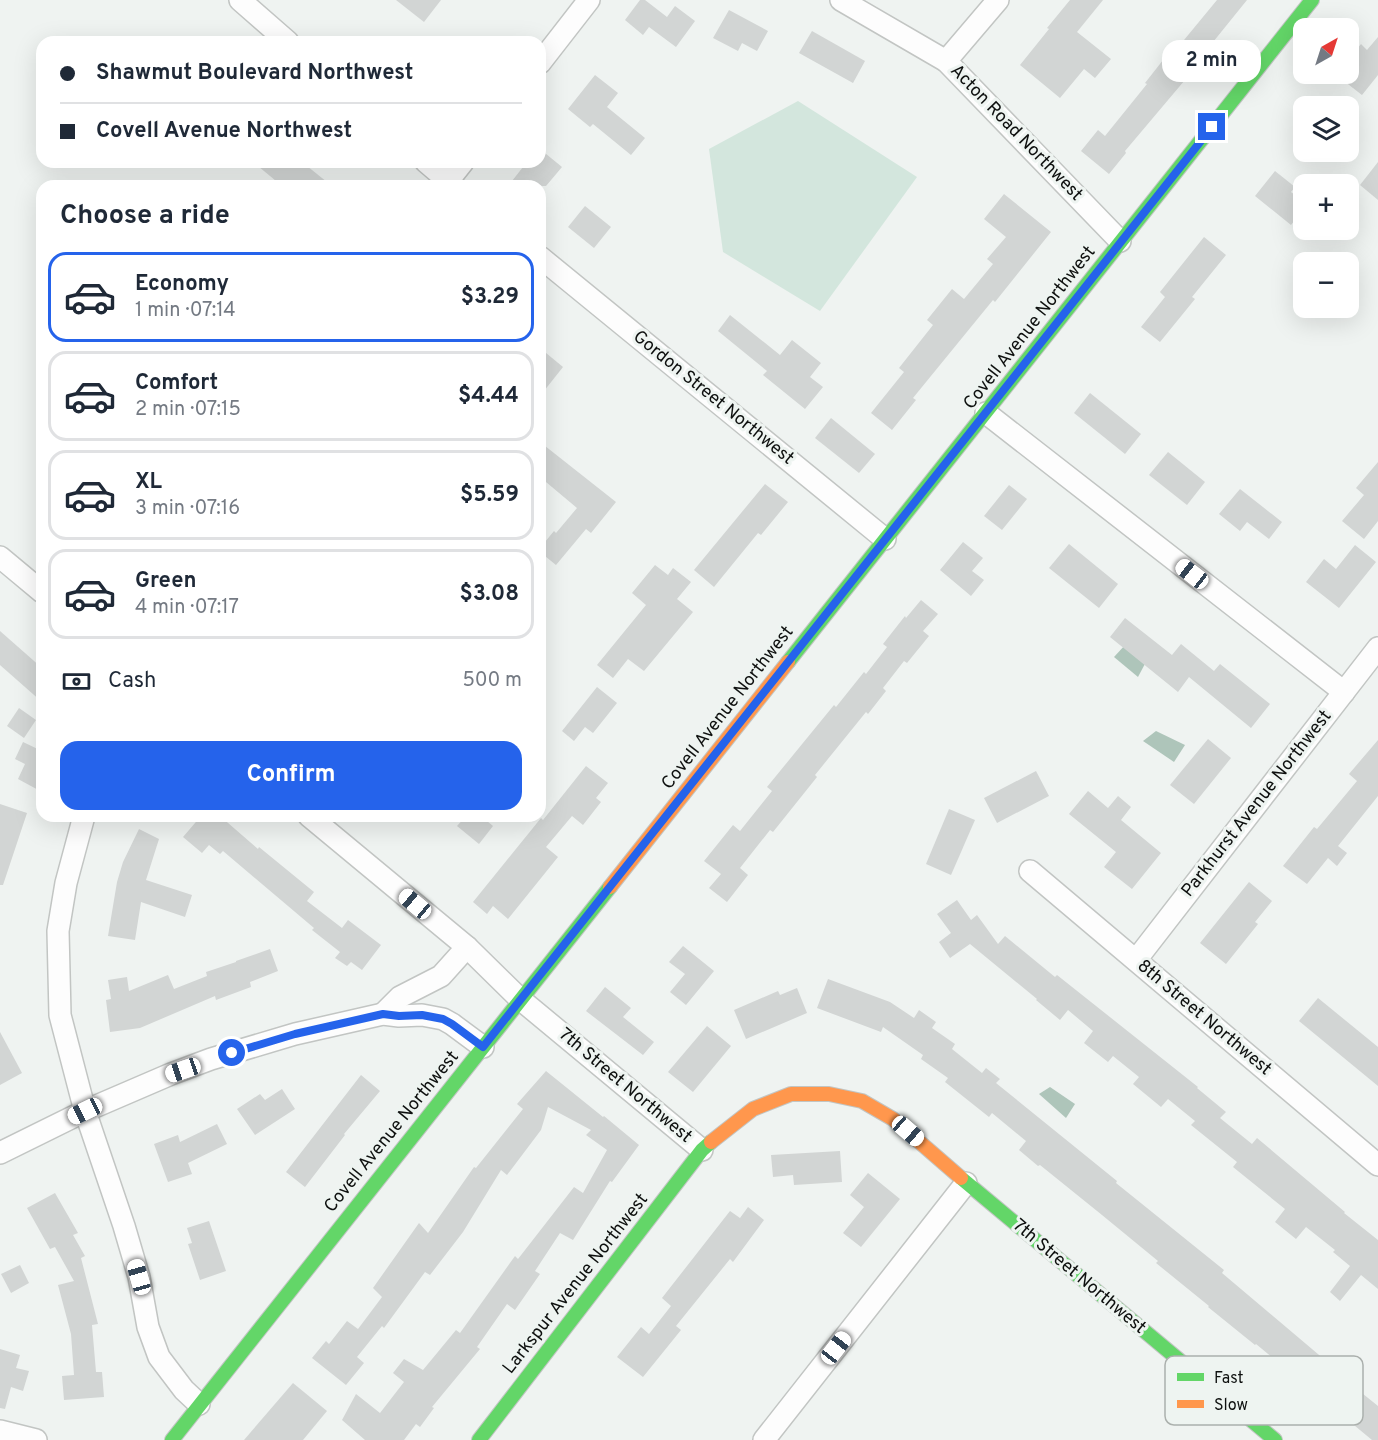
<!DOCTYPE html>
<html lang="en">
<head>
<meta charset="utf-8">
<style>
	body { margin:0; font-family:Overpass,sans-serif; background:#f2f2f3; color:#1f2937; height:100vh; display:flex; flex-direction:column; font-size:22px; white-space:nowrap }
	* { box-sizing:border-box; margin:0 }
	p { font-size:20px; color:#747a83 }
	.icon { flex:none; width:33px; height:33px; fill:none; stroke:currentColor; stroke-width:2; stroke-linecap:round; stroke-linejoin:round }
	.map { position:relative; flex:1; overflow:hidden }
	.panel { position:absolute; left:36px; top:180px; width:510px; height:642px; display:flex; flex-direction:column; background:#fff; border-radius:18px; box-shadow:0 6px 24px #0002 }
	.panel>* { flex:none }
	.guide { position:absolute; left:36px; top:36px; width:510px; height:132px; border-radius:18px; box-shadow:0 6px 24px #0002; display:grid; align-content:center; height:132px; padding:0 24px; background:#fff }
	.needle { width:39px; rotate:39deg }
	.buttons { position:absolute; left:1293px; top:18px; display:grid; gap:12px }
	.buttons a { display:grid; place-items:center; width:66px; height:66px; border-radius:12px; background:#fff; box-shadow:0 6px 24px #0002; font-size:30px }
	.end { position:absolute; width:27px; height:27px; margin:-14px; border:8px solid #2563eb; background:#fff; box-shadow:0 0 0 3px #fff }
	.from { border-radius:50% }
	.bubble { position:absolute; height:42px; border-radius:18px; background:#fff; box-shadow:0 6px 24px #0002; font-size:20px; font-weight:700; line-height:42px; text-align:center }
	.car { position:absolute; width:18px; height:36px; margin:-18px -9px; border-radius:8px; box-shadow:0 0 4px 2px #0007; background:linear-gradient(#fff 24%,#345 0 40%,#fff 0 76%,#345 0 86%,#fff 0) }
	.guide b { display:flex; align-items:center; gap:21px; height:57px; font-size:22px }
	.guide b+b { border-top:2px solid #e0e1e3 }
	.guide i { width:15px; height:15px; background:#1f2937 }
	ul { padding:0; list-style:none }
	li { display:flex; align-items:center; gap:18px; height:90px; margin:0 12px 9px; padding:0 12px; border:3px solid #e0e1e3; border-radius:18px }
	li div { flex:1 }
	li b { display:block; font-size:22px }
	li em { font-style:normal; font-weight:700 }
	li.selected { border-color:#2563eb }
	li>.icon { width:54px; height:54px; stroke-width:1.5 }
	h2 { padding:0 24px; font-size:27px; line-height:72px }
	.pay { display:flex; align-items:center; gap:15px; height:66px; padding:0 24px; font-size:22px }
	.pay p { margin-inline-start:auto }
	.button { display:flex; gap:12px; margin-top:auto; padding:12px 24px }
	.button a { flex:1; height:69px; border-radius:18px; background:#2563eb; color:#fff; font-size:24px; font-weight:700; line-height:69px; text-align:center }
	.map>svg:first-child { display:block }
	.green { fill:#d3e6dd }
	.water { fill:#aec5ba }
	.building { fill:#d2d5d4 }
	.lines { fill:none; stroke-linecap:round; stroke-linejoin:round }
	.street-casing { stroke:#c2c5c3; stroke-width:24 }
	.fast-casing { stroke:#c2c5c3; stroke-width:16 }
	.slow-casing { stroke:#c2c5c3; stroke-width:16 }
	.street { stroke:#fdfdfd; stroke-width:21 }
	.fast { stroke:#63d668; stroke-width:14 }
	.slow { stroke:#ff974d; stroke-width:14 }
	.route { stroke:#2563eb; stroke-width:8 }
	.labels { text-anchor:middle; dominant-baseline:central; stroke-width:6; stroke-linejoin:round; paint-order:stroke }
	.street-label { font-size:18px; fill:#0e100f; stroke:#eef4f1 }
	.key { fill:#eef4f1; stroke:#abb0ad; stroke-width:1.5 }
	.key-label { font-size:16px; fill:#0e100f }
</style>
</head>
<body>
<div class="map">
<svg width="1378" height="1440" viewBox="0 0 1378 1440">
	<rect width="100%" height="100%" fill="#eff3f1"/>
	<polygon class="green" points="798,101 917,177 820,311 723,252 709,149"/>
	<g class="water">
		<polygon points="1126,644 1147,660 1138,677 1114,657"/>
		<polygon points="1156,731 1185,745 1174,762 1143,741"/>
		<polygon points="1050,1087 1075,1104 1066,1118 1039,1094"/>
	</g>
	<g class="building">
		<polygon points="396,0 441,0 424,22"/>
		<polygon points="640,0 645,0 667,17 675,6 695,21 676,47 649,27 643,35 625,20"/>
		<polygon points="1070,0 1103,0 1077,32 1111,59 1095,78 1084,69 1060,98 1020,65 1049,29 1047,28"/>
		<polygon points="1217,0 1247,0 1188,73 1190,74 1125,151 1126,153 1109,174 1081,151 1098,130 1105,136 1147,84 1145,83 1167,55 1170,57"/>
		<polygon points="729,10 768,31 757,51 742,43 738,51 713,38"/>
		<polygon points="812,31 865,61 853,83 799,53"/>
		<polygon points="1378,37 1378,75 1362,95 1335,74 1348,74 1348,60 1361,44 1367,50"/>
		<polygon points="595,75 618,93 607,107 645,138 631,155 593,124 590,127 568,109"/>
		<polygon points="540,149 562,167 546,186 508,186 527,162 540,162"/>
		<polygon points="253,162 302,162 332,186 282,186"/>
		<polygon points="1378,162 1378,200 1360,185"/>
		<polygon points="1275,171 1295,187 1291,192 1304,202 1304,209 1291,225 1255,196"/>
		<polygon points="1004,194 1051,232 995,302 993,300 913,398 916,400 892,430 871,413 904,372 899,368 933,325 927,320 952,289 964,299 993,264 987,259 1006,237 984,219"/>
		<polygon points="585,206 611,227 594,248 568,227"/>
		<polygon points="1204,237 1226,255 1192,297 1195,299 1160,342 1141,327 1165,297 1160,292"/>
		<polygon points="730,315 780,355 792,340 821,363 810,377 823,387 805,409 763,375 767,371 718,331"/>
		<polygon points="540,348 563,367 540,396"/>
		<polygon points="1090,393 1141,434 1125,454 1074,413"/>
		<polygon points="831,418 875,454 859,473 815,438"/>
		<polygon points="540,442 616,502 591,533 586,529 556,565 540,552 540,548 554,531 556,533 577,508 540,477"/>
		<polygon points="1168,452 1205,482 1187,505 1149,475"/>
		<polygon points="1378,462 1378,521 1364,539 1342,521 1364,495 1356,488"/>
		<polygon points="765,484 788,502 761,535 758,533 714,587 694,570"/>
		<polygon points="1009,485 1027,499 1002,530 984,516"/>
		<polygon points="1240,489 1282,522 1269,539 1247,522 1240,531 1219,514"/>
		<polygon points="963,542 983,558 972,571 984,580 971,596 940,570"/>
		<polygon points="1069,544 1118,584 1099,608 1049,568"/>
		<polygon points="1355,545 1376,562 1339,608 1306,582 1324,559 1336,569"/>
		<polygon points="655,565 668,575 673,568 691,582 677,599 693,612 644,671 628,659 613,678 597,665 646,605 632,593"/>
		<polygon points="921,600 938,614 923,631 929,636 907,663 904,661 883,688 886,691 868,714 866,712 815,775 817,777 773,832 770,830 740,868 748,875 727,902 709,888 721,874 704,861 733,825 740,831 772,791 767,787 834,705 836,707 864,672 866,674 887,647 883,644 905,616 906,618"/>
		<polygon points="1125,618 1172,655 1181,644 1214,671 1220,664 1270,704 1251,728 1189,677 1178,692 1110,637"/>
		<polygon points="0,631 42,668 42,702 0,665"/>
		<polygon points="597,687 617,703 593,733 585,727 574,741 562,731"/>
		<polygon points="19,708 36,720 24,738 7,726"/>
		<polygon points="1208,739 1231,758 1194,804 1170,785"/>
		<polygon points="1378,740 1378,796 1338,846 1347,853 1337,866 1328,858 1307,884 1283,866 1314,827 1317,829 1357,781 1349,774"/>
		<polygon points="23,742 42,751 42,792 18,779 25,764 15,759"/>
		<polygon points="586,766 608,783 596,798 601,802 583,825 572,816 546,847 558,857 508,919 493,906 487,914 473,902 541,818 543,820"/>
		<polygon points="1036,771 1049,796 997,823 984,798"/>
		<polygon points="1088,791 1108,808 1118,796 1131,807 1121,820 1161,853 1132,889 1104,867 1116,852 1069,814"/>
		<polygon points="0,804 27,813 3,885 0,885"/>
		<polygon points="949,809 975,820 951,875 926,864"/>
		<polygon points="201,816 220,816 258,849 259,847 314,892 307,901 342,928 348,920 381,945 362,970 351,962 347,966 335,958 340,952 312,930 314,928 223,851 220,854 209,845 202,853 183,837"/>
		<polygon points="466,816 481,816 493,826 479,844 457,826"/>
		<polygon points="139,829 159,839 146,880 192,895 185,917 141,902 135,940 108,936 117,882 123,862"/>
		<polygon points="1249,882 1272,901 1255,922 1258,924 1226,964 1200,943"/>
		<polygon points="957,900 971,920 977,915 998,944 1005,936 1055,977 1057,975 1198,1087 1197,1088 1226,1112 1220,1118 1252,1144 1257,1138 1345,1212 1344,1213 1378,1240 1378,1289 1361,1275 1340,1301 1330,1292 1350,1266 1333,1252 1335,1250 1306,1227 1296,1239 1275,1222 1285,1209 1233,1167 1237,1162 1191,1125 1195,1121 1168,1099 1161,1107 1133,1084 1139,1077 1113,1056 1108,1062 1084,1043 1093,1031 1068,1010 1060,1020 1036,1000 1037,999 970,944 950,958 939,942 951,933 937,914"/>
		<polygon points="683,946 714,971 686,1005 670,992 685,974 669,962"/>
		<polygon points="270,949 278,971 250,982 251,987 216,1000 215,996 140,1028 110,1032 106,1000 111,999 108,980 127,977 129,991 168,975 174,989 207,976 206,972 236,962 236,961"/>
		<polygon points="828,979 890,1002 914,1018 919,1010 936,1022 932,1028 955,1044 952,1049 982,1073 986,1068 1000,1079 996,1083 1117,1181 1116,1183 1224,1270 1222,1273 1338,1371 1337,1373 1378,1406 1378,1440 1372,1440 1256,1344 1255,1345 1208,1307 1209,1306 1156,1263 1158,1261 1102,1215 1040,1165 1038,1166 1019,1150 1026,1141 992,1113 989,1117 945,1082 948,1078 921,1059 923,1055 883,1027 881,1032 817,1008"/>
		<polygon points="605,987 631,1008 623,1017 654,1042 643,1055 586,1011"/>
		<polygon points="797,988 807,1013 746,1039 734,1010 778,991 780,995"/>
		<polygon points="1318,998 1378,1047 1378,1086 1299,1021"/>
		<polygon points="707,1026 731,1046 693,1092 668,1072"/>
		<polygon points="0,1032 22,1073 0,1085"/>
		<polygon points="546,1071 603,1117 604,1116 639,1145 612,1182 610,1181 573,1240 560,1233 535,1271 540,1274 515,1310 507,1304 477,1347 480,1349 432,1407 434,1408 420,1427 416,1424 404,1440 365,1440 342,1420 356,1394 380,1413 404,1382 393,1373 404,1359 423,1370 456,1330 460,1333 515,1256 518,1259 574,1187 583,1193 607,1150 586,1135 591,1130 548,1107 541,1130 507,1175 501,1170 463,1232 430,1275 425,1272 384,1328 382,1326 357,1357 364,1363 346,1385 312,1358 326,1341 329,1344 347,1321 358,1329 382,1297 373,1288 419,1223 428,1233 474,1167 476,1168 523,1109 517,1104"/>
		<polygon points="361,1075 380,1091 344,1134 345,1135 305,1187 286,1172"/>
		<polygon points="282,1089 295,1109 255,1135 237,1109 260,1094 265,1100"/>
		<polygon points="217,1124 227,1144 188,1163 192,1174 168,1182 154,1144 178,1135 180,1142"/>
		<polygon points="840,1151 842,1182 794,1185 793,1175 773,1177 771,1155"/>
		<polygon points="868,1173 900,1199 861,1247 843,1233 864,1207 850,1195"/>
		<polygon points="55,1193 78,1233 73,1235 85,1256 81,1258 98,1324 92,1325 96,1372 102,1372 104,1397 64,1400 62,1376 74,1375 71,1334 58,1285 74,1281 55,1247 50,1249 27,1208"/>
		<polygon points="748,1207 764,1220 733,1262 730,1259 676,1326 681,1330 643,1377 617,1357 641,1327 649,1334 671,1306 662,1298 730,1211 740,1218"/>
		<polygon points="209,1221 226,1271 200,1280 188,1244 192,1243 187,1228"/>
		<polygon points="20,1265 29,1283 11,1293 1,1274"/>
		<polygon points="0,1349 20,1355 16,1368 29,1371 23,1391 11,1387 5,1409 0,1408"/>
		<polygon points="293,1383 327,1411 303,1440 244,1440"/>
	</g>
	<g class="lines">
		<g class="street-casing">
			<g id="street">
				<polyline points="240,0 288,42"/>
				<polyline points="841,0 946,61 1120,241"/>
				<polyline points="946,61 998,0"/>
				<polyline points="540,63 589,0"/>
				<polyline points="426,162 454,186"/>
				<polyline points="448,181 463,162"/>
				<polyline points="540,257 885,539"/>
				<polyline points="986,413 1344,692"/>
				<polyline points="0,557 42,592"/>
				<polyline points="84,816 66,883 58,931 60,1015 85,1111 124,1226 139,1277 148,1327 159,1357 184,1390 199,1404"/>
				<polyline points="309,816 467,947 520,999 702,1150"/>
				<polyline points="1030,871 1378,1165"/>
				<polyline points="1136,960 1378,648"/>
				<polyline points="383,1014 400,997 441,976 467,947"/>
				<polyline points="0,1153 85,1111 171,1074 211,1059 295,1034 383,1014 399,1016 422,1015 443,1019 452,1024 483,1047"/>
				<polyline points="0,1431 36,1440"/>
				<polyline points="764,1440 966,1183"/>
			</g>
		</g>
		<g class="fast-casing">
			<g id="fast">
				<polyline points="788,662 1312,0"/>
				<polyline points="961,1178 1275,1440"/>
				<polyline points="172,1440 610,887"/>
				<polyline points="479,1440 702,1150 711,1142"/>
			</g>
		</g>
		<g class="slow-casing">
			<g id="slow">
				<polyline points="610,887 788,662"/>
				<polyline points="711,1142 753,1109 791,1094 829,1094 862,1101 893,1119 961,1178"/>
			</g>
		</g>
		<use href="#street" class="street"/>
		<use href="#fast" class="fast"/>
		<use href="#slow" class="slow"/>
	</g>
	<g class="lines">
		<polyline class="route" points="232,1053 295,1034 383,1014 399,1016 422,1015 443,1019 452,1024 483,1047 1212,127"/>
	</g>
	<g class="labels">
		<g class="street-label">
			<text transform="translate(1016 133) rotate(46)">Acton Road Northwest</text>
			<text transform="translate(1030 328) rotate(-52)">Covell Avenue Northwest</text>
			<text transform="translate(713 398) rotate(39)">Gordon Street Northwest</text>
			<text transform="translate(728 708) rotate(-52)">Covell Avenue Northwest</text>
			<text transform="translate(1257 804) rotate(-52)">Parkhurst Avenue Northwest</text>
			<text transform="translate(1204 1018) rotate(40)">8th Street Northwest</text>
			<text transform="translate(625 1086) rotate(40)">7th Street Northwest</text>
			<text transform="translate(392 1132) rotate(-51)">Covell Avenue Northwest</text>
			<text transform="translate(1079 1277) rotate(40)">7th Street Northwest</text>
			<text transform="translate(576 1284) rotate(-52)">Larkspur Avenue Northwest</text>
		</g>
	</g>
	<rect x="1165" y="1356" width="198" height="69" rx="9" class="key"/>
	<rect x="1177" y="1373" width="27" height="8" fill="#63d668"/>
	<rect x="1177" y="1400" width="27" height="8" fill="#ff974d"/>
	<g class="key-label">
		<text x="1214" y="1383">Fast</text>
		<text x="1214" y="1410">Slow</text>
	</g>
</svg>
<div class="buttons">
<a><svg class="needle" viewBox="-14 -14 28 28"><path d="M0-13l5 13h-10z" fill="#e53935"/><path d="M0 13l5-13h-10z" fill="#747a83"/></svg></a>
<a><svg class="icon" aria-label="layers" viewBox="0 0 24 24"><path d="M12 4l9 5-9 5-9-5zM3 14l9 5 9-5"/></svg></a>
<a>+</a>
<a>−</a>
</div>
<i class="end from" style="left:232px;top:1053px"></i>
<i class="end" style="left:1212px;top:127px"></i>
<div class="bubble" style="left:1162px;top:40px;width:99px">2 min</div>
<i class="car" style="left:1192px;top:574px;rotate:308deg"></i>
<i class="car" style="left:415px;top:904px;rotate:310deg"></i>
<i class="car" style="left:183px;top:1070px;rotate:251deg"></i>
<i class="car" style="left:85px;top:1111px;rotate:244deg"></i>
<i class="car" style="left:908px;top:1131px;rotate:131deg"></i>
<i class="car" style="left:139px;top:1277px;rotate:344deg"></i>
<i class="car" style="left:836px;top:1348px;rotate:38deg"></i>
<div class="guide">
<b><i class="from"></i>Shawmut Boulevard Northwest</b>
<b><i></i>Covell Avenue Northwest</b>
</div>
<section class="panel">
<h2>Choose a ride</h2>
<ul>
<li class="selected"><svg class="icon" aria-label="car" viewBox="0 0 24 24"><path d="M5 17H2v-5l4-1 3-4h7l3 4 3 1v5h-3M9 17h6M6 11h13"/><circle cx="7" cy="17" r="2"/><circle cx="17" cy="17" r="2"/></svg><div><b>Economy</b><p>1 min · 07:14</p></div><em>$3.29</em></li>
<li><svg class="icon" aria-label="car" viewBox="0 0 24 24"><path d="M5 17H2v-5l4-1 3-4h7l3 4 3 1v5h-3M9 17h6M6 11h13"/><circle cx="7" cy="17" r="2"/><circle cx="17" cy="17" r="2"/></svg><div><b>Comfort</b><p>2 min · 07:15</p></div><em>$4.44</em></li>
<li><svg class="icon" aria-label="car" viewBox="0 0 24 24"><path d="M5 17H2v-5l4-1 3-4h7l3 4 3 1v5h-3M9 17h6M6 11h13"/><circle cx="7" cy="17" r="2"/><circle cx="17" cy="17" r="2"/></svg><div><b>XL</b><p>3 min · 07:16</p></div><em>$5.59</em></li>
<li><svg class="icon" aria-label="car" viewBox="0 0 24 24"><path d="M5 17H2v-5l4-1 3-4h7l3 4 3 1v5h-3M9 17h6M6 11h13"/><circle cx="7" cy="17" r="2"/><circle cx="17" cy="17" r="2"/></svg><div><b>Green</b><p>4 min · 07:17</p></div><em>$3.08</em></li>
</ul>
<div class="pay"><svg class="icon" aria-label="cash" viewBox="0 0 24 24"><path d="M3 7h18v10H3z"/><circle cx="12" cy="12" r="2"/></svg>Cash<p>500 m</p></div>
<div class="button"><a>Confirm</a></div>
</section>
</div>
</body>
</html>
